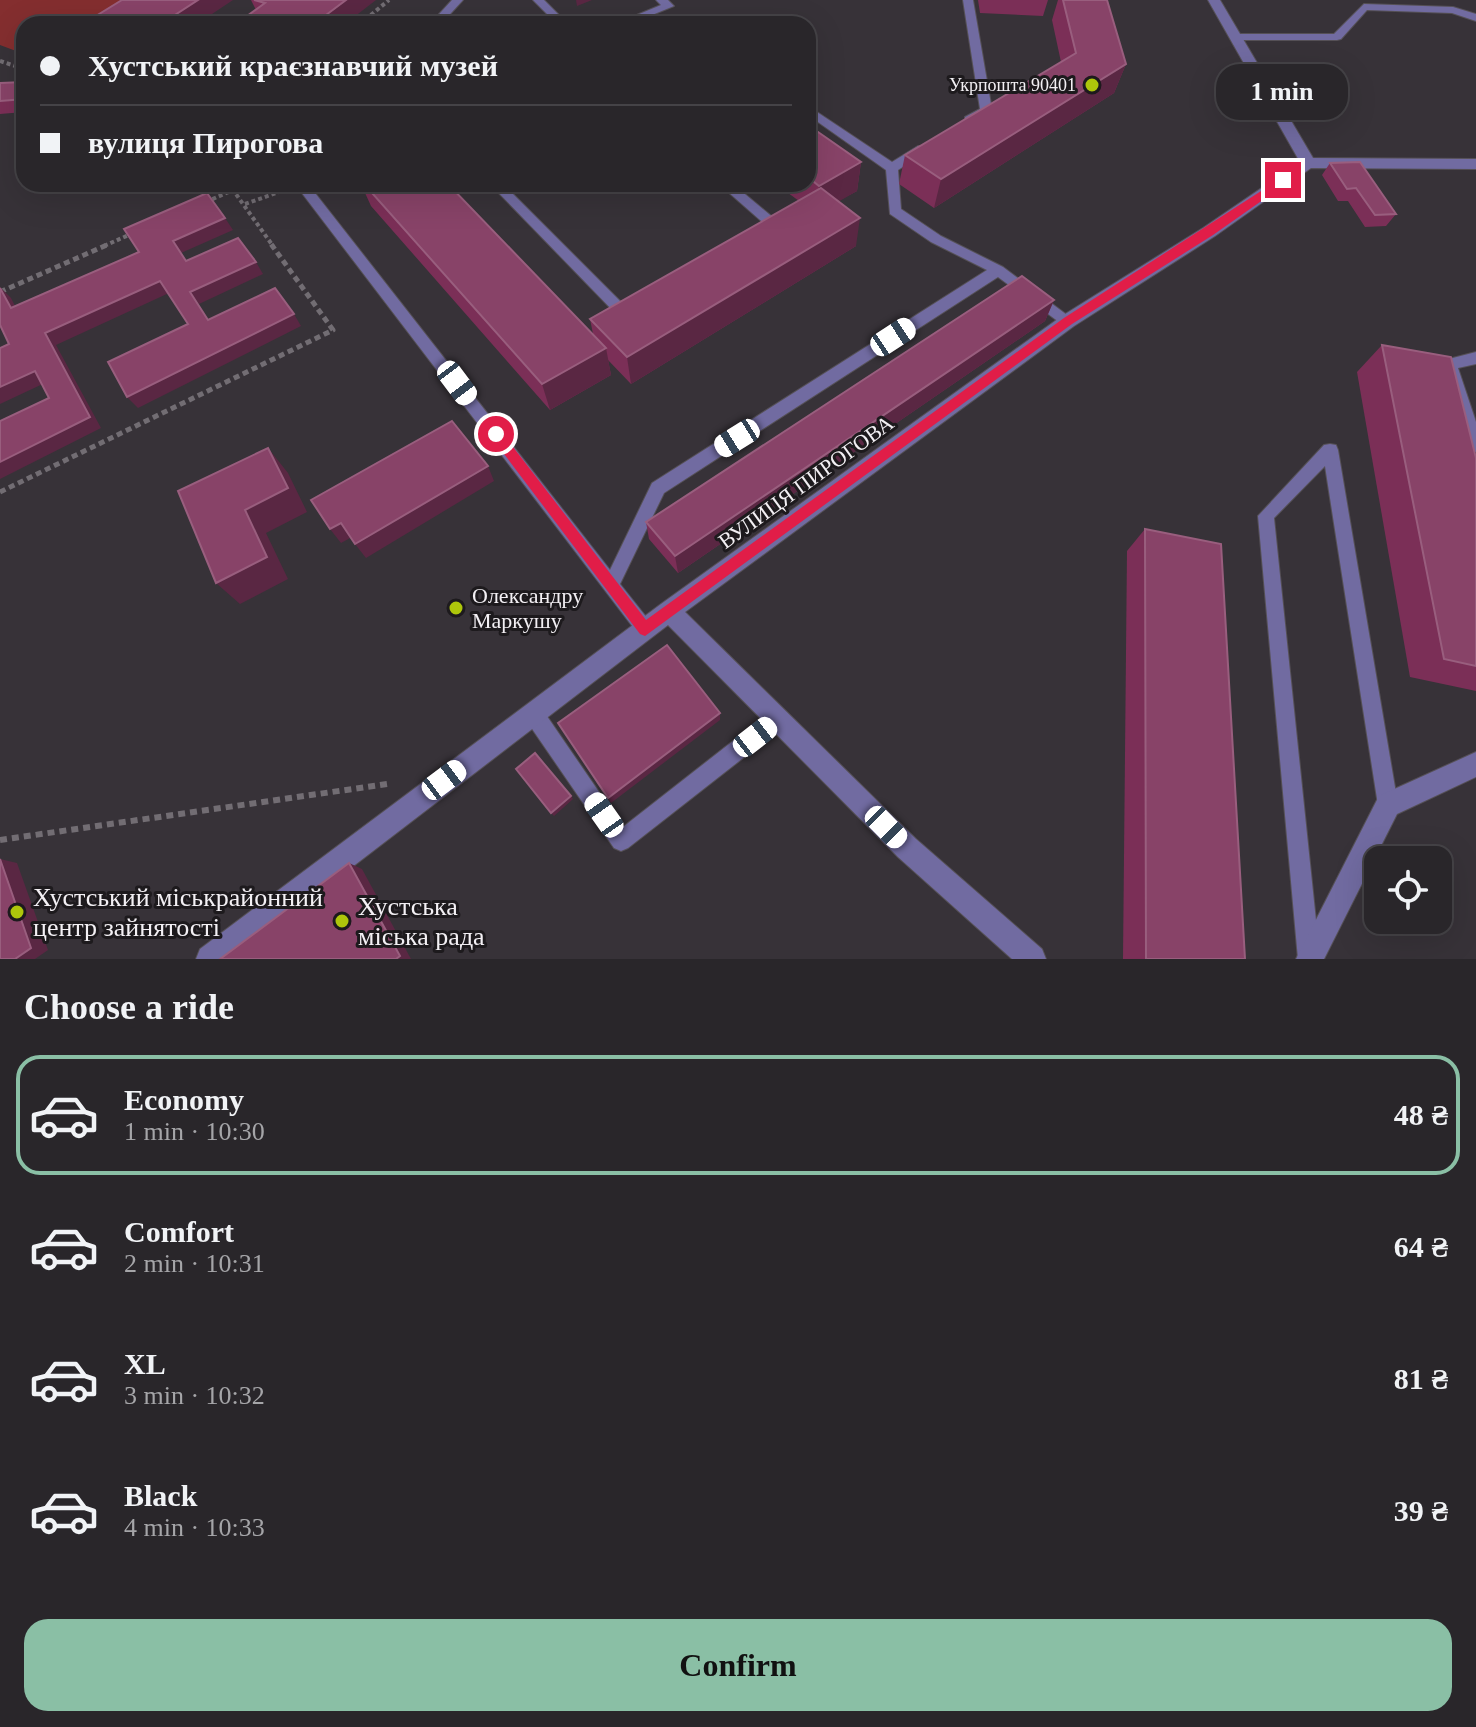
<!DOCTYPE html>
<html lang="en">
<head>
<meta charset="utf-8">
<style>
	body { margin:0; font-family:"Times New Roman",serif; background:#353236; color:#f1f3f6; height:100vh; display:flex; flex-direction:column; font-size:30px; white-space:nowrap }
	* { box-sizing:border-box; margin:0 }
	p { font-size:26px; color:#a5a5a8 }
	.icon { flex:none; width:44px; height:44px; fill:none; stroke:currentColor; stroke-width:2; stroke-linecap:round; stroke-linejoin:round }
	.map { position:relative; height:959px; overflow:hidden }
	.details { display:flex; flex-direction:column; background:#29262a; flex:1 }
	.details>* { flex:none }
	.hud { position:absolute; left:16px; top:16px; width:800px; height:176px; border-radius:24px; box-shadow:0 8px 32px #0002,0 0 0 2px #454347; display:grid; align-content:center; height:176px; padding:0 24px; background:#29262a }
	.tools { position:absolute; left:1364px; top:846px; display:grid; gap:16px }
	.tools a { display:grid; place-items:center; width:88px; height:88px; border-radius:16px; background:#29262a; box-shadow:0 8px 32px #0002,0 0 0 2px #454347; font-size:40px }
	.end { position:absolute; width:36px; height:36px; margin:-18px; border:10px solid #e11d48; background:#fff; box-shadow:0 0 0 4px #fff }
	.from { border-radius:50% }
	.bubble { position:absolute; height:56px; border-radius:24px; background:#29262a; box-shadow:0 8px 32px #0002,0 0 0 2px #454347; font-size:26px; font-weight:700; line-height:56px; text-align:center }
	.car { position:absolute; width:24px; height:48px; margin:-24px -12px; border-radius:10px; box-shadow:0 0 6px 2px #0007; background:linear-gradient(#fff 24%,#345 0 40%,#fff 0 76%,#345 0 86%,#fff 0) }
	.hud b { display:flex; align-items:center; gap:28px; height:76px; font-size:30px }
	.hud b+b { border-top:2px solid #454347 }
	.hud i { width:20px; height:20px; background:#f1f3f6 }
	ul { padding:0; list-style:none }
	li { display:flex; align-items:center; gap:24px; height:120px; margin:0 16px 12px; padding:0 8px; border:4px solid transparent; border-radius:24px }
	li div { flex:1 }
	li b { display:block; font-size:30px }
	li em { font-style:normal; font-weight:700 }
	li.on { border-color:#8abfa5 }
	li>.icon { width:72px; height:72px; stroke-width:1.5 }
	h2 { padding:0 24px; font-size:36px; line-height:96px }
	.button { display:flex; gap:16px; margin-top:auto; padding:16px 24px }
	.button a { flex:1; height:92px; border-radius:24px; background:#8abfa5; color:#111; font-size:32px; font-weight:700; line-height:92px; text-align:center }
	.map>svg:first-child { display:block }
	.green { fill:#842e2f }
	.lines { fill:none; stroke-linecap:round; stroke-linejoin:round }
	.service-casing { stroke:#555056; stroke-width:2 }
	.minor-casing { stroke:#555056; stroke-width:2 }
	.path-far2 { stroke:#726d73; stroke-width:4; stroke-dasharray:4 3; stroke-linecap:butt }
	.path-far1 { stroke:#726d73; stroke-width:5; stroke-dasharray:6 4; stroke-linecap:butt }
	.path { stroke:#726d73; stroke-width:6; stroke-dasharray:7 5; stroke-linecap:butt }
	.service { fill:#716ba1; fill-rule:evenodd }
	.minor { fill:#716ba1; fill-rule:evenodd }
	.wall { fill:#7b2f57 }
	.shaded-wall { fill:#5a2743 }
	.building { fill:#884368; stroke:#995e7e; stroke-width:2 }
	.route { fill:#e11d48 }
	.poi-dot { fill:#aec60b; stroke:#1d1a1d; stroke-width:3 }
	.labels { text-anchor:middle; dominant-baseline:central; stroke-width:6; stroke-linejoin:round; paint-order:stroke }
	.far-poi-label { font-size:18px; fill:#f3f0f4; stroke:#1d1a1d; text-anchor:end }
	.street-label { font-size:22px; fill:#f3f0f4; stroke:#1d1a1d }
	.poi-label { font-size:22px; fill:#f3f0f4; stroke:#1d1a1d; text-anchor:start }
	.near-poi-label { font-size:26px; fill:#f3f0f4; stroke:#1d1a1d; text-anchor:start }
</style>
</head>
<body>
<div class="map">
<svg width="1476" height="959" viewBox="0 0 1476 959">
	<rect width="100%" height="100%" fill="#373238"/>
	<polygon class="green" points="0,0 148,0 110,24 24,24 24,54 0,45"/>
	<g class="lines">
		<g class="service-casing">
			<g id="service">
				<polygon points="452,0 463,0 441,24 430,24"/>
				<polygon points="533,0 544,0 568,24 557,24"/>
				<polygon points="656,0 668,0 674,6 630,24 615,24 661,5"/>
				<polygon points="963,0 973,0 992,110 969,124 965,123 965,117 980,109"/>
				<polygon points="1364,4 1453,7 1476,14 1476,21 1452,13 1367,10 1341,39 1337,40 1235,40 1230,37 1235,34 1334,34"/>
				<polygon points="808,106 892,162 918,146 926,146 926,152 898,170 901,209 941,236 1003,267 1075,321 1068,326 1063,325 998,277 664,493 620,584 651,623 654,629 651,635 645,637 639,635 295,184 308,184 610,570 652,483 987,270 931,242 890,214 886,170 808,115"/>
				<polygon points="490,184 503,184 627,308 635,308 637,312 626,320 621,319"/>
				<polygon points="719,184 733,184 782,225 782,231 772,235 767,234 765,231 768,227"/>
				<polygon points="1476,352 1476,364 1458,368 1476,422 1476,452 1470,451 1468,446 1443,364 1445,360"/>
				<polygon points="1330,444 1336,445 1338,450 1398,805 1395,812 1388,815 1381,812 1378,805 1325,466 1274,518 1320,959 1298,959 1258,516 1324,445"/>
				<polygon points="533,704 540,706 623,827 770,712 777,710 784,712 786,719 784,726 628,848 621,851 614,848 526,720 524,713 526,706"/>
			</g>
		</g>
		<g class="minor-casing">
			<g id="minor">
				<polygon points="1208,0 1220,0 1313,158 1476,159 1476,169 1311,168 1215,236 1074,326 685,612 916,839 1042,949 1046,959 1012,959 898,857 668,625 232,959 196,959 200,949 661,604 1062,316 1203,228 1300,162"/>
				<polygon points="1476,752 1476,777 1397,814 1324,959 1296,959 1379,796"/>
			</g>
		</g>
		<g class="path-far2">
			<polyline points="360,24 389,0"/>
			<polyline points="0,61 24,69"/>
			<polyline points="206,202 233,190 273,246"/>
			<polyline points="245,204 282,191"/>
			<polyline points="104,246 131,234"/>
		</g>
		<g class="path-far1">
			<polyline points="0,292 109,244"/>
			<polyline points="0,492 333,330 271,244"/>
		</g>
		<polyline class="path" points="0,840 387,784"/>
		<use href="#service" class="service"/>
		<use href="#minor" class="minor"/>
	</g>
	<g class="wall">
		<polygon points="251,0 376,0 256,10"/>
		<polygon points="978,0 1048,0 1043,16 980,13"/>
		<polygon points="1058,0 1063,0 1126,64 1114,93 934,208 899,184 905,155 1061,62 1052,20"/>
		<polygon points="24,82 24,112 0,114 0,83"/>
		<polygon points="808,125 861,162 857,191 838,201 856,246 631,384 608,360 611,375 550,410 371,206 361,184 448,184 593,334 590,319 799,201 776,184 808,184"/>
		<polygon points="1330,163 1396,214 1386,226 1365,227 1348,201 1338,201 1322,175"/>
		<polygon points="1054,300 1045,321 678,573 649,539 646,522"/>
		<polygon points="1382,345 1476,458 1476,691 1410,677 1357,372"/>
		<polygon points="1145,529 1245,959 1123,959 1127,551"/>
	</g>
	<g class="shaded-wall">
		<polygon points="198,0 233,0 197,24 161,24"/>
		<polygon points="346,0 376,0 345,24 314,24"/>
		<polygon points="576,0 592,0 577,6"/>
		<polygon points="1126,64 1114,93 934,208 941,179"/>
		<polygon points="861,162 857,191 817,214 819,186"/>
		<polygon points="225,218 233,230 181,253 173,241"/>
		<polygon points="860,218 856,246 631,384 627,357"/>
		<polygon points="256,262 263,274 199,304 190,292"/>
		<polygon points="160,281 169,293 56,345 101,428 0,479 0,462 90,417 45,333"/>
		<polygon points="0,287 11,298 22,320 11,308"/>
		<polygon points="1054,300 1045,321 678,573 675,556"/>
		<polygon points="294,314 301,326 138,408 127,397"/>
		<polygon points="606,348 611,375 550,410 542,384"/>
		<polygon points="35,371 47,382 0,404 0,387"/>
		<polygon points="268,448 288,473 307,512 266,533 288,579 240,604 216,583"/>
		<polygon points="488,466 494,481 366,558 355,544"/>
		<polygon points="341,523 352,537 341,543 330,529"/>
		<polygon points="720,713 720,720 611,803 608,798"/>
		<polygon points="571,796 573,799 554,816 551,813"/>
		<polygon points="0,859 17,863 48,950 35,959 15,959"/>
		<polygon points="349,863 362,869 411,959 396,959"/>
	</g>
	<g class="building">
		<polygon points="122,0 198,0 161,24 83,24"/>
		<polygon points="254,0 346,0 314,24 236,24 265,3"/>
		<polygon points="1063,0 1107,0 1126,64 941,179 905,155 1076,53"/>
		<polygon points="24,82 24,99 0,101 0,83"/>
		<polygon points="808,125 861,162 819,186 808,177"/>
		<polygon points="1360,162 1396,214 1375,215 1356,188 1347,189 1330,163"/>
		<polygon points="364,184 448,184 606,348 542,384"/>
		<polygon points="821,188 860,218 627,357 590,319"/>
		<polygon points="207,193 225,218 173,241 186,261 238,238 256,262 190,292 208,320 275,288 294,314 127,397 108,362 188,324 160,281 45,333 90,417 0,462 0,421 49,398 35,371 0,387 0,348 9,344 0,325 0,288 11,308 139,252 124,229"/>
		<polygon points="1022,276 1054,300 675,556 646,522"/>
		<polygon points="1382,345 1451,357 1476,458 1476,666 1444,659"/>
		<polygon points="452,421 488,466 355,544 341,523 330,529 311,500"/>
		<polygon points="268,448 288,488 245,510 267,557 216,583 178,491"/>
		<polygon points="1145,529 1221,544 1245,959 1146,959"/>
		<polygon points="667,645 720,713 608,798 558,723"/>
		<polygon points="535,753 571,796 551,813 516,769"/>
		<polygon points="0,859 31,948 15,959 0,959"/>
		<polygon points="349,863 400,956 396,959 220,959"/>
	</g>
	<polygon class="route" points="1283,177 1288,180 1287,183 1213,235 1072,324 645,636 640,634 489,434 496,429 500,430 646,620 1064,318"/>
	<g class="poi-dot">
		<circle cx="1092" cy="85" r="8"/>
		<circle cx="456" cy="608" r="8"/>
		<circle cx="17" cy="912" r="8"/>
		<circle cx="342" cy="921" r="8"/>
	</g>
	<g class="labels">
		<g class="far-poi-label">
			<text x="1076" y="85">Укрпошта 90401</text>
		</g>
		<g class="street-label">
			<text transform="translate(806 482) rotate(-36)">ВУЛИЦЯ ПИРОГОВА</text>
		</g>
		<g class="poi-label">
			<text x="472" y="595">Олександру<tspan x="472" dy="25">Маркушу</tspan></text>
		</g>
		<g class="near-poi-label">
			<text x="33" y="897">Хустський міськрайонний<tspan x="33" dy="30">центр зайнятості</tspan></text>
			<text x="358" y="906">Хустська<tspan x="358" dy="30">міська рада</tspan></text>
		</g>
	</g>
</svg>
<div class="tools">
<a><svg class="icon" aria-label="locate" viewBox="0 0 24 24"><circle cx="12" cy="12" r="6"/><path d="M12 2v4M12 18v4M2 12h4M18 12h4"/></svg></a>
</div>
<i class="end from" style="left:496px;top:434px"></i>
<i class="end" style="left:1283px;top:180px"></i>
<div class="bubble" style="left:1216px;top:64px;width:132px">1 min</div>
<i class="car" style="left:893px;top:337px;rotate:57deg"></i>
<i class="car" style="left:457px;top:383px;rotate:143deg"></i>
<i class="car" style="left:737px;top:438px;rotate:238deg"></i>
<i class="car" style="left:755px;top:737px;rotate:52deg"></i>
<i class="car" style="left:444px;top:780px;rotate:53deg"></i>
<i class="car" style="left:604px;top:815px;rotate:325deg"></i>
<i class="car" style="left:886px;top:827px;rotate:135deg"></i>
<div class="hud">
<b><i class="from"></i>Хустський краєзнавчий музей</b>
<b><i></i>вулиця Пирогова</b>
</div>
</div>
<section class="details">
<h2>Choose a ride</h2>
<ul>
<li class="on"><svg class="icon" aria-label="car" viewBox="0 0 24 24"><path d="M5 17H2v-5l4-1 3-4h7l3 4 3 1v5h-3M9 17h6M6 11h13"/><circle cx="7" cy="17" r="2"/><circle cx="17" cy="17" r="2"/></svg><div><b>Economy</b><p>1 min · 10:30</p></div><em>48 ₴</em></li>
<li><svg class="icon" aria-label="car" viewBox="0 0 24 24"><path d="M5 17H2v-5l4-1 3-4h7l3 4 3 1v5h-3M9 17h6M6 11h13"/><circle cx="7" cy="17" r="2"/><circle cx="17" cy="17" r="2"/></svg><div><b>Comfort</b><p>2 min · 10:31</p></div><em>64 ₴</em></li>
<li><svg class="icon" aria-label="car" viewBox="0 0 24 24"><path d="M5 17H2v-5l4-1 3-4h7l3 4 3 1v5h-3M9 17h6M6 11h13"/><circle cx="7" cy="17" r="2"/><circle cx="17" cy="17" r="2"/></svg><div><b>XL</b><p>3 min · 10:32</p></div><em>81 ₴</em></li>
<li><svg class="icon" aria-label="car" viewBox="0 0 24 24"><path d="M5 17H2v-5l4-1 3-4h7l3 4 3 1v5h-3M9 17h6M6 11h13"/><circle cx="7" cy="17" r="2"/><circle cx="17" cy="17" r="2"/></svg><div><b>Black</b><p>4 min · 10:33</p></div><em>39 ₴</em></li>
</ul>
<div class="button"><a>Confirm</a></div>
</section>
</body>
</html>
